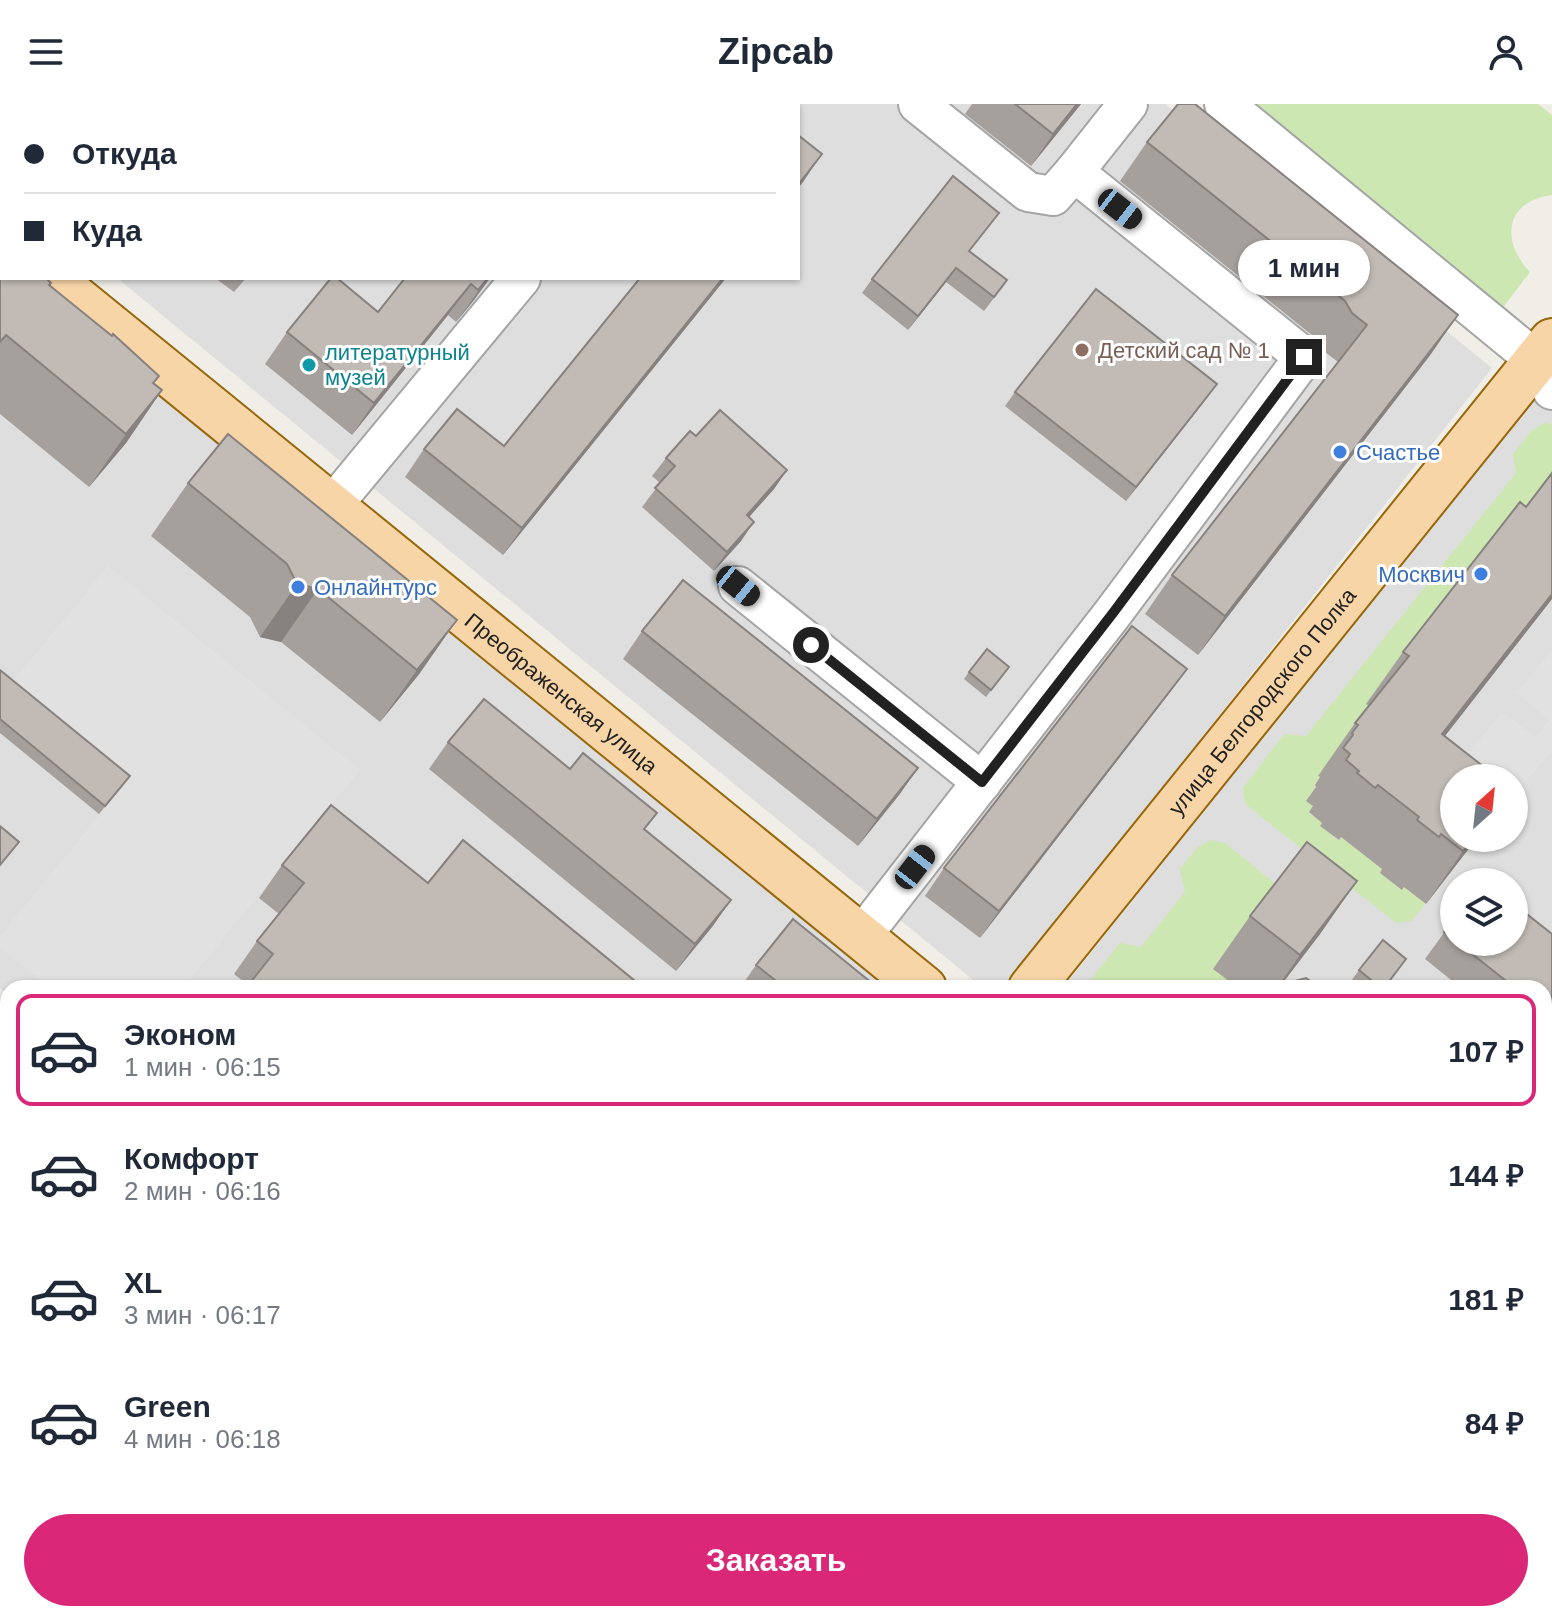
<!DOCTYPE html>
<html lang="ru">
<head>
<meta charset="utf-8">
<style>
	body { margin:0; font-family:Arial,sans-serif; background:#f6f6f7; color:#1f2937; height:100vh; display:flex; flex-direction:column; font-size:30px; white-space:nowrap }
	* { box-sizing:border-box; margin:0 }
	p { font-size:26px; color:#747a83 }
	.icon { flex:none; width:44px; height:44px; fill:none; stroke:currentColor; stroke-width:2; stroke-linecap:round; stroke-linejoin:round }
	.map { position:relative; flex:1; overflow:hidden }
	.details { position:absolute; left:0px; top:876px; width:1552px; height:642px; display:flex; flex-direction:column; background:#fff; border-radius:24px 24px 0 0; box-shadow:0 2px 6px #0004 }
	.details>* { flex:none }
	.top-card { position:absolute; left:0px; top:0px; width:800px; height:176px; box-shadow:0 2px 6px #0004; display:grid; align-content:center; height:176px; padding:0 24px; background:#fff }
	.needle { width:52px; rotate:27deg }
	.buttons { position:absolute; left:1440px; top:660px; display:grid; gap:16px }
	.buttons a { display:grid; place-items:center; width:88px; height:88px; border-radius:50%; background:#fff; box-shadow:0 2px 6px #0004; font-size:40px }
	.end { position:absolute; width:36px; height:36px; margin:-18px; border:10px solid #212121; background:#fff; box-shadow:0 0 0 4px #fff }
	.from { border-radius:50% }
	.bubble { position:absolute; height:56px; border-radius:28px; background:#fff; box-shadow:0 2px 6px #0004; font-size:26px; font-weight:700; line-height:56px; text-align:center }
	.car { position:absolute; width:24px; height:48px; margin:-24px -12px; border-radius:10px; box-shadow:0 0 6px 2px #0007; background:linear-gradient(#222 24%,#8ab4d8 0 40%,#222 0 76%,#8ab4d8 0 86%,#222 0) }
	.top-card b { display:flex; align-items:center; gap:28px; height:76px; font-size:30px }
	.top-card b+b { border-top:2px solid #e0e1e3 }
	.top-card i { width:20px; height:20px; background:#1f2937 }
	ul { padding:14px 0 0; list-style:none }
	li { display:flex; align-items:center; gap:24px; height:112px; margin:0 16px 12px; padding:0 8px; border:4px solid transparent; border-radius:16px }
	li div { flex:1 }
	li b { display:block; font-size:30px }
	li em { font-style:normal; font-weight:700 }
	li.selected { border-color:#db2777 }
	li>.icon { width:72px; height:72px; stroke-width:1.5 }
	.cta { display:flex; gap:16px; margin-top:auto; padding:16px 24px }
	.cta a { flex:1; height:92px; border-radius:48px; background:#db2777; color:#fff; font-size:32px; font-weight:700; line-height:92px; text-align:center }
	header { display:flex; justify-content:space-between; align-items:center; height:104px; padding:0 24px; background:#fff; font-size:36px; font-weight:700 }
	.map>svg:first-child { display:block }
	.residential { fill:#dfdede; fill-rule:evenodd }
	.military { fill:url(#military-furrows) }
	.grass { fill:#cce7b2 }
	.pitch { fill:#8bdabc }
	.parking { fill:#e1e1e1 }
	.plaza { fill:#dcdce6 }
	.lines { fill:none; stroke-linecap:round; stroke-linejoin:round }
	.minor-casing { stroke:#a5a5a5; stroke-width:42 }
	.major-casing { stroke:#956709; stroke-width:48 }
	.minor { stroke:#fff; stroke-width:38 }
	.major { stroke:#f7d5a7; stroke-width:44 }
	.wall { fill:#a6a09c }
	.shaded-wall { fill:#87827f }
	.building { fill:#c1bab5; stroke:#87827f; stroke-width:2 }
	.route { stroke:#212121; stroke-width:10 }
	.education-dot { fill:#8d6e63; stroke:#fff; stroke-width:3 }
	.culture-dot { fill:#0f9aa8; stroke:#fff; stroke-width:3 }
	.shop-dot { fill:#3f7fe0; stroke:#fff; stroke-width:3 }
	.labels { text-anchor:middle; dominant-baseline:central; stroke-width:6; stroke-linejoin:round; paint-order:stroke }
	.education-label { font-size:22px; fill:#785e54; stroke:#fff; text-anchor:start }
	.culture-label { font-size:22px; fill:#0d838f; stroke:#fff; text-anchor:start }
	.shop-label { font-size:22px; fill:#366cbe; stroke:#fff; text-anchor:start }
	.street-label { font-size:22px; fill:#212121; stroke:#fff }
</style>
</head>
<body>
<header><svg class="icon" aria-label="menu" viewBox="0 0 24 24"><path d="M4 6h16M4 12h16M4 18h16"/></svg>Zipcab<svg class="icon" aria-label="person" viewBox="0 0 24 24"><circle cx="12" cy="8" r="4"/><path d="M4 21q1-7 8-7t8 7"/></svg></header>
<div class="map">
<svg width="1552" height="1517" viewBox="0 0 1552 1517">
	<defs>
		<pattern id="military-furrows" width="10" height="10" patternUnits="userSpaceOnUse" patternTransform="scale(2)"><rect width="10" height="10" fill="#f1e2dd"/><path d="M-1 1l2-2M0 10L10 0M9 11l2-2" fill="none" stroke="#cec2bd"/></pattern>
	</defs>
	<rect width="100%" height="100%" fill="#f1eee8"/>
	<g class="residential">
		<polygon points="37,0 1165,0 1492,264 1005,884 983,884 117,174 798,174 798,2 35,2"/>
		<polygon points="0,154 2,174 24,174 895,884 8,884 8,891 0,884"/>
		<path d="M 1552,271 L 1552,1370 L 1544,1364 L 1544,884 L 1063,884 ZM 1454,674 L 1514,674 L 1514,734 L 1454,734 ZM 1454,778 L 1514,778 L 1514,838 L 1454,838 Z"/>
		<polygon points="546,1510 686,1510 694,1517 541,1517"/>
		<polygon points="742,1510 1544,1510 1552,1517 751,1517"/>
	</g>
	<polygon class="military" points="0,949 8,955 8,1510 521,1510 516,1517 0,1517"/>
	<g class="grass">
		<path d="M 1227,0 L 1538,0 L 1552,11 L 1552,91 C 1505,97 1500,137 1530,168 L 1492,218 Z"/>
		<polygon points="1544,319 1552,320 1552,382 1367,600 1372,606 1315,681 1314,703 1309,709 1322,719 1321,722 1338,736 1341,733 1382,765 1380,769 1402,786 1404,783 1418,793 1423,788 1430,794 1411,817 1396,819 1250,704 1245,699 1243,684 1284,630 1306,632 1516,369 1513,350 1531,327"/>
		<polygon points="1210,736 1225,739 1277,781 1238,884 1084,884 1120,839 1141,843 1185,788 1180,765 1197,744"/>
	</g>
	<polygon class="pitch" points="8,1408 8,1510 210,1510 204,1517 0,1517 0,1418"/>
	<g class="parking">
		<polygon points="108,462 360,666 183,884 50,884 0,843 0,832 124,681 7,585"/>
		<polygon points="1552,546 1552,648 1514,689 1514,674 1454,674 1431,696 1502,608 1536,633 1549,616 1517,589"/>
	</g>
	<polygon class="plaza" points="0,1241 8,1248 8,1369 0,1379"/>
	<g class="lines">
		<g class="minor-casing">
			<g id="minor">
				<polyline points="918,0 1028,88 1053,92 1074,68"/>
				<polyline points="1224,0 1537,257 1552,286"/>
				<polyline points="331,403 521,174"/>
				<polyline points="738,482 982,678"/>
				<polyline points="861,833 1113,509 1304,253 1074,68 1128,0"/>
			</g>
		</g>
		<g class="major-casing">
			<g id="major">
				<polyline points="0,132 2,134"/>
				<path id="s1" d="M 51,174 L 924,884"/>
				<path id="s2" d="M 1031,884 L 1552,237"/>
				<polyline points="0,931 8,937"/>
				<polyline points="1544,1387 1552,1394"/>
				<polyline points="708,1510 717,1517"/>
				<polyline points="528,1517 534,1510"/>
			</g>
		</g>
		<use href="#minor" class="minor"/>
		<use href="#major" class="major"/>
	</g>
	<g class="wall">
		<polygon points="645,0 729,0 727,2 647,2"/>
		<polygon points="972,0 1081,0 1031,62 965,10"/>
		<polygon points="1147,38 1431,250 1198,551 1145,510 1172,471 1338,258 1325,248 1318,236 1120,77"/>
		<polygon points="999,109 970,147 997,190 984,207 946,178 908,226 862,189 872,175"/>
		<polygon points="0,144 50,181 162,286 126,339 89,383 0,310"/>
		<polygon points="215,174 246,174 234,188"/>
		<polygon points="490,174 474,196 456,218 448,211 352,331 265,260 287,228 378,208"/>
		<polygon points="640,174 726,174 503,451 405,373 424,345 504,342"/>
		<polygon points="1015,288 1207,294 1126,397 1005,302"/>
		<polygon points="696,332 787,366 774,385 749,413 741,437 714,467 642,403 660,379 652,372 666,354"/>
		<polygon points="1552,369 1552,495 1445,632 1477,734 1426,800 1404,783 1402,786 1380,769 1382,765 1341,733 1339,736 1320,722 1322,719 1309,708 1313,702 1306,697 1316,683 1315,681 1320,673 1318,672 1355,619 1369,602 1366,600 1403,548 1526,403"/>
		<polygon points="188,379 420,569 380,618 281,538 260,533 250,513 151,432"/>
		<polygon points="642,527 918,664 899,691 858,742 623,555"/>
		<polygon points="1009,563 986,593 964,575 969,568"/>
		<polygon points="1187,565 1167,592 980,834 925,792 944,764"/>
		<polygon points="0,566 130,672 99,710 0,629"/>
		<polygon points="448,638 731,796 712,823 676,867 429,665"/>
		<polygon points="282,761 428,779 635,877 630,884 246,884 248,881 234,870 257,837 279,810 259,794"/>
		<polygon points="1357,777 1320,830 1281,880 1320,884 1238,884 1213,865 1250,812"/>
		<polygon points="1454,815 1454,838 1514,838 1552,830 1552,956 1544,950 1544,884 1461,884 1425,855"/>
		<polygon points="1406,855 1385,884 1354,884 1349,880 1359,866"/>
		<polygon points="756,861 878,884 740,884"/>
		<polygon points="0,983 8,989 8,1144 0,1137"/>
		<polygon points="1544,1087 1552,1093 1552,1196 1546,1192 1550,1187 1544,1182"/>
		<polygon points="1544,1396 1552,1403 1552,1517 1515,1517 1506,1510 1544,1510"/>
		<polygon points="802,1510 840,1510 834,1517 810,1517"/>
		<polygon points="915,1510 1050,1510 1058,1517 910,1517"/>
		<polygon points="1172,1510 1251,1510 1245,1517 1181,1517"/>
	</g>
	<g class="shaded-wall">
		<polygon points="1077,0 1081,0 1031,62 1053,30"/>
		<polygon points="822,50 803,78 798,84 798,81"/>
		<polygon points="956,164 946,178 908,226 918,212"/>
		<polygon points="488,174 490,174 474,196 456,218"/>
		<polygon points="723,174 726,174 503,451 522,424"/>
		<polygon points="471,180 448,211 352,331 374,299"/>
		<polygon points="1458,211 1431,250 1198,551 1225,512"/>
		<polygon points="1217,280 1207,294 1126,397 1136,383"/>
		<polygon points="162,286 126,339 89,383 126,330"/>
		<polygon points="787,366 774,385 734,430 747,411"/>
		<polygon points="754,418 741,437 714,467 727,448"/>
		<polygon points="297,480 318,485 281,538 260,533"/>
		<polygon points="1552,490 1552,495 1405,683 1442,630"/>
		<polygon points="457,516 420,569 380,618 417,566"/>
		<polygon points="1187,565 1167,592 980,834 999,807"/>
		<polygon points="918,664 899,691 858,742 877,715"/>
		<polygon points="1473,734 1477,734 1426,800 1463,747"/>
		<polygon points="1357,777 1320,830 1279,884 1277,884 1300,851"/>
		<polygon points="731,796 712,823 676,867 695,840"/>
		<polygon points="459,1510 463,1510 457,1517 453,1517"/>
	</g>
	<g class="building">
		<polygon points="92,0 568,0 571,2 90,2"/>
		<polygon points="701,0 722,0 720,2 703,2"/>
		<polygon points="1015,0 1077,0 1053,30"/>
		<polygon points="1178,0 1195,0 1458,211 1225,512 1172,471 1367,221 1352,209 1345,197 1147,38"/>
		<polygon points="798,31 822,50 798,81"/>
		<polygon points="953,72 999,109 969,147 1007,176 994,193 956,164 918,212 872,175"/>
		<polygon points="2,142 2,174 46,174 51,179 49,181 112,232 113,230 159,272 153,279 162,286 126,330 6,231 0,238 0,144"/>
		<polygon points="331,174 337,174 378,208 405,174 488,174 478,186 471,180 374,299 287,228"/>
		<polygon points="640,174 723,174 522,424 424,345 457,305 504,342"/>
		<polygon points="1096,185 1217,280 1136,383 1015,288"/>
		<polygon points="720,306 787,366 747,411 754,418 727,448 655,384 675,362 666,354 690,327 696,332"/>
		<polygon points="228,330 457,516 417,566 318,485 297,480 287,460 188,379"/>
		<polygon points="1552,369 1552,490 1442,630 1498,674 1454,674 1454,734 1473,734 1463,747 1441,730 1439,733 1417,716 1419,713 1378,681 1375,684 1357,669 1359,667 1346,656 1350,650 1343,644 1353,631 1352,629 1358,621 1355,619 1409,552 1403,548 1520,398 1526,403"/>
		<polygon points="683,476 918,664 877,715 642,527"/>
		<polygon points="1132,522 1187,565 999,807 944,764"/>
		<polygon points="987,545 1009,563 991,586 969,568"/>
		<polygon points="0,566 130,672 105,702 0,615"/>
		<polygon points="484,595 570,665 583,649 657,709 644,725 731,796 695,840 448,638"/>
		<polygon points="331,701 428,779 463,736 635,877 629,884 246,884 273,850 257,837 304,779 282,761"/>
		<polygon points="0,722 19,738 0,761"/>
		<polygon points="1307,738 1357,777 1300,851 1250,812"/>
		<polygon points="1514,800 1552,830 1552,914 1544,907 1544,884 1515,884 1457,838 1514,838"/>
		<polygon points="793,815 878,884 785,884 756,861"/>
		<polygon points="1454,815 1454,836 1444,828"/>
		<polygon points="1383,836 1406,855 1384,884 1381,884 1359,866"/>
		<polygon points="1306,874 1320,884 1268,884"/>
		<polygon points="0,983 8,989 8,1101 0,1094"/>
		<polygon points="1544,1087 1552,1093 1552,1167 1544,1160"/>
		<polygon points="1544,1396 1552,1403 1552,1470 1544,1464"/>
		<polygon points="358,1510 459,1510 453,1517 349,1517 353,1513 355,1514"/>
		<polygon points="939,1510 1050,1510 1058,1517 943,1517"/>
		<polygon points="1186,1510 1250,1510 1244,1517 1194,1517"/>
	</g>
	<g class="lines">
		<polyline class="route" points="811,541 982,678 1113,509 1304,253"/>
	</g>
	<circle class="education-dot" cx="1082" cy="246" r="8"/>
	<circle class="culture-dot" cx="309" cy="261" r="8"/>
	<g class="shop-dot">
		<circle cx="1340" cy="348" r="8"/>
		<circle cx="1481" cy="470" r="8"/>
		<circle cx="298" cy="483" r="8"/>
	</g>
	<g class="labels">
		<g class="education-label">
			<text x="1098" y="246">Детский сад № 1</text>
		</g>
		<g class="culture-label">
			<text x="325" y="248">литературный<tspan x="325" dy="25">музей</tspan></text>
		</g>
		<g class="shop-label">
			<text x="1356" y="348">Счастье</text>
			<text x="1465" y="470" text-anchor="end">Москвич</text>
			<text x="314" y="483">Онлайнтурс</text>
		</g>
		<g class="street-label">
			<text stroke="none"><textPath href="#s1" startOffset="658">Преображенская улица</textPath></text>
			<text stroke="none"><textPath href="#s2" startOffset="368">улица Белгородского Полка</textPath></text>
		</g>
	</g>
</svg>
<div class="buttons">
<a><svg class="needle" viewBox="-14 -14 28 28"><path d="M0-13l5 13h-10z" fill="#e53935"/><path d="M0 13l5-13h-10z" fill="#747a83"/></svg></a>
<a><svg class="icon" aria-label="layers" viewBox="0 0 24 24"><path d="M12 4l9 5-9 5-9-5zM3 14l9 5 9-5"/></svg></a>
</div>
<i class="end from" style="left:811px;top:541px"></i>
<i class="end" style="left:1304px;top:253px"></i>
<div class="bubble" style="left:1238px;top:136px;width:132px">1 мин</div>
<i class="car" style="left:1120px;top:105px;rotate:128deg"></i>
<i class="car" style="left:738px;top:482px;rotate:129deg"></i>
<i class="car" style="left:915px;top:763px;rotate:38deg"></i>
<div class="top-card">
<b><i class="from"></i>Откуда</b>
<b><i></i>Куда</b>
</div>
<section class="details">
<ul>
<li class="selected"><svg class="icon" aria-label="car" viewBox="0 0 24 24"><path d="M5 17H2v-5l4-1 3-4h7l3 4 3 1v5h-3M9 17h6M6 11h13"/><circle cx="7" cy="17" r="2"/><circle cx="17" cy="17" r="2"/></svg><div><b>Эконом</b><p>1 мин · 06:15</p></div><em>107 ₽</em></li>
<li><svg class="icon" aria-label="car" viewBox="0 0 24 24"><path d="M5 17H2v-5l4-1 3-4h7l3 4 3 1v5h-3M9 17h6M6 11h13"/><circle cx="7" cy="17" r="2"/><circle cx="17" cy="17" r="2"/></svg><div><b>Комфорт</b><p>2 мин · 06:16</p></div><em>144 ₽</em></li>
<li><svg class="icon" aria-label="car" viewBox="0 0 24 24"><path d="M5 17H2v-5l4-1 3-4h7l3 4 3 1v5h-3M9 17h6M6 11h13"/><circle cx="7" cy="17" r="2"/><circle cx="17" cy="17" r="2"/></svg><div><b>XL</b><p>3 мин · 06:17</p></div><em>181 ₽</em></li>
<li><svg class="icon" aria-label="car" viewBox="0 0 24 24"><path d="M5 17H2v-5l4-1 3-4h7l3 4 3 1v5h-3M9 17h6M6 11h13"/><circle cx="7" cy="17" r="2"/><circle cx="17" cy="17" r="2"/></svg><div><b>Green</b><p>4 мин · 06:18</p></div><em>84 ₽</em></li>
</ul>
<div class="cta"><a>Заказать</a></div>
</section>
</div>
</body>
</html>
